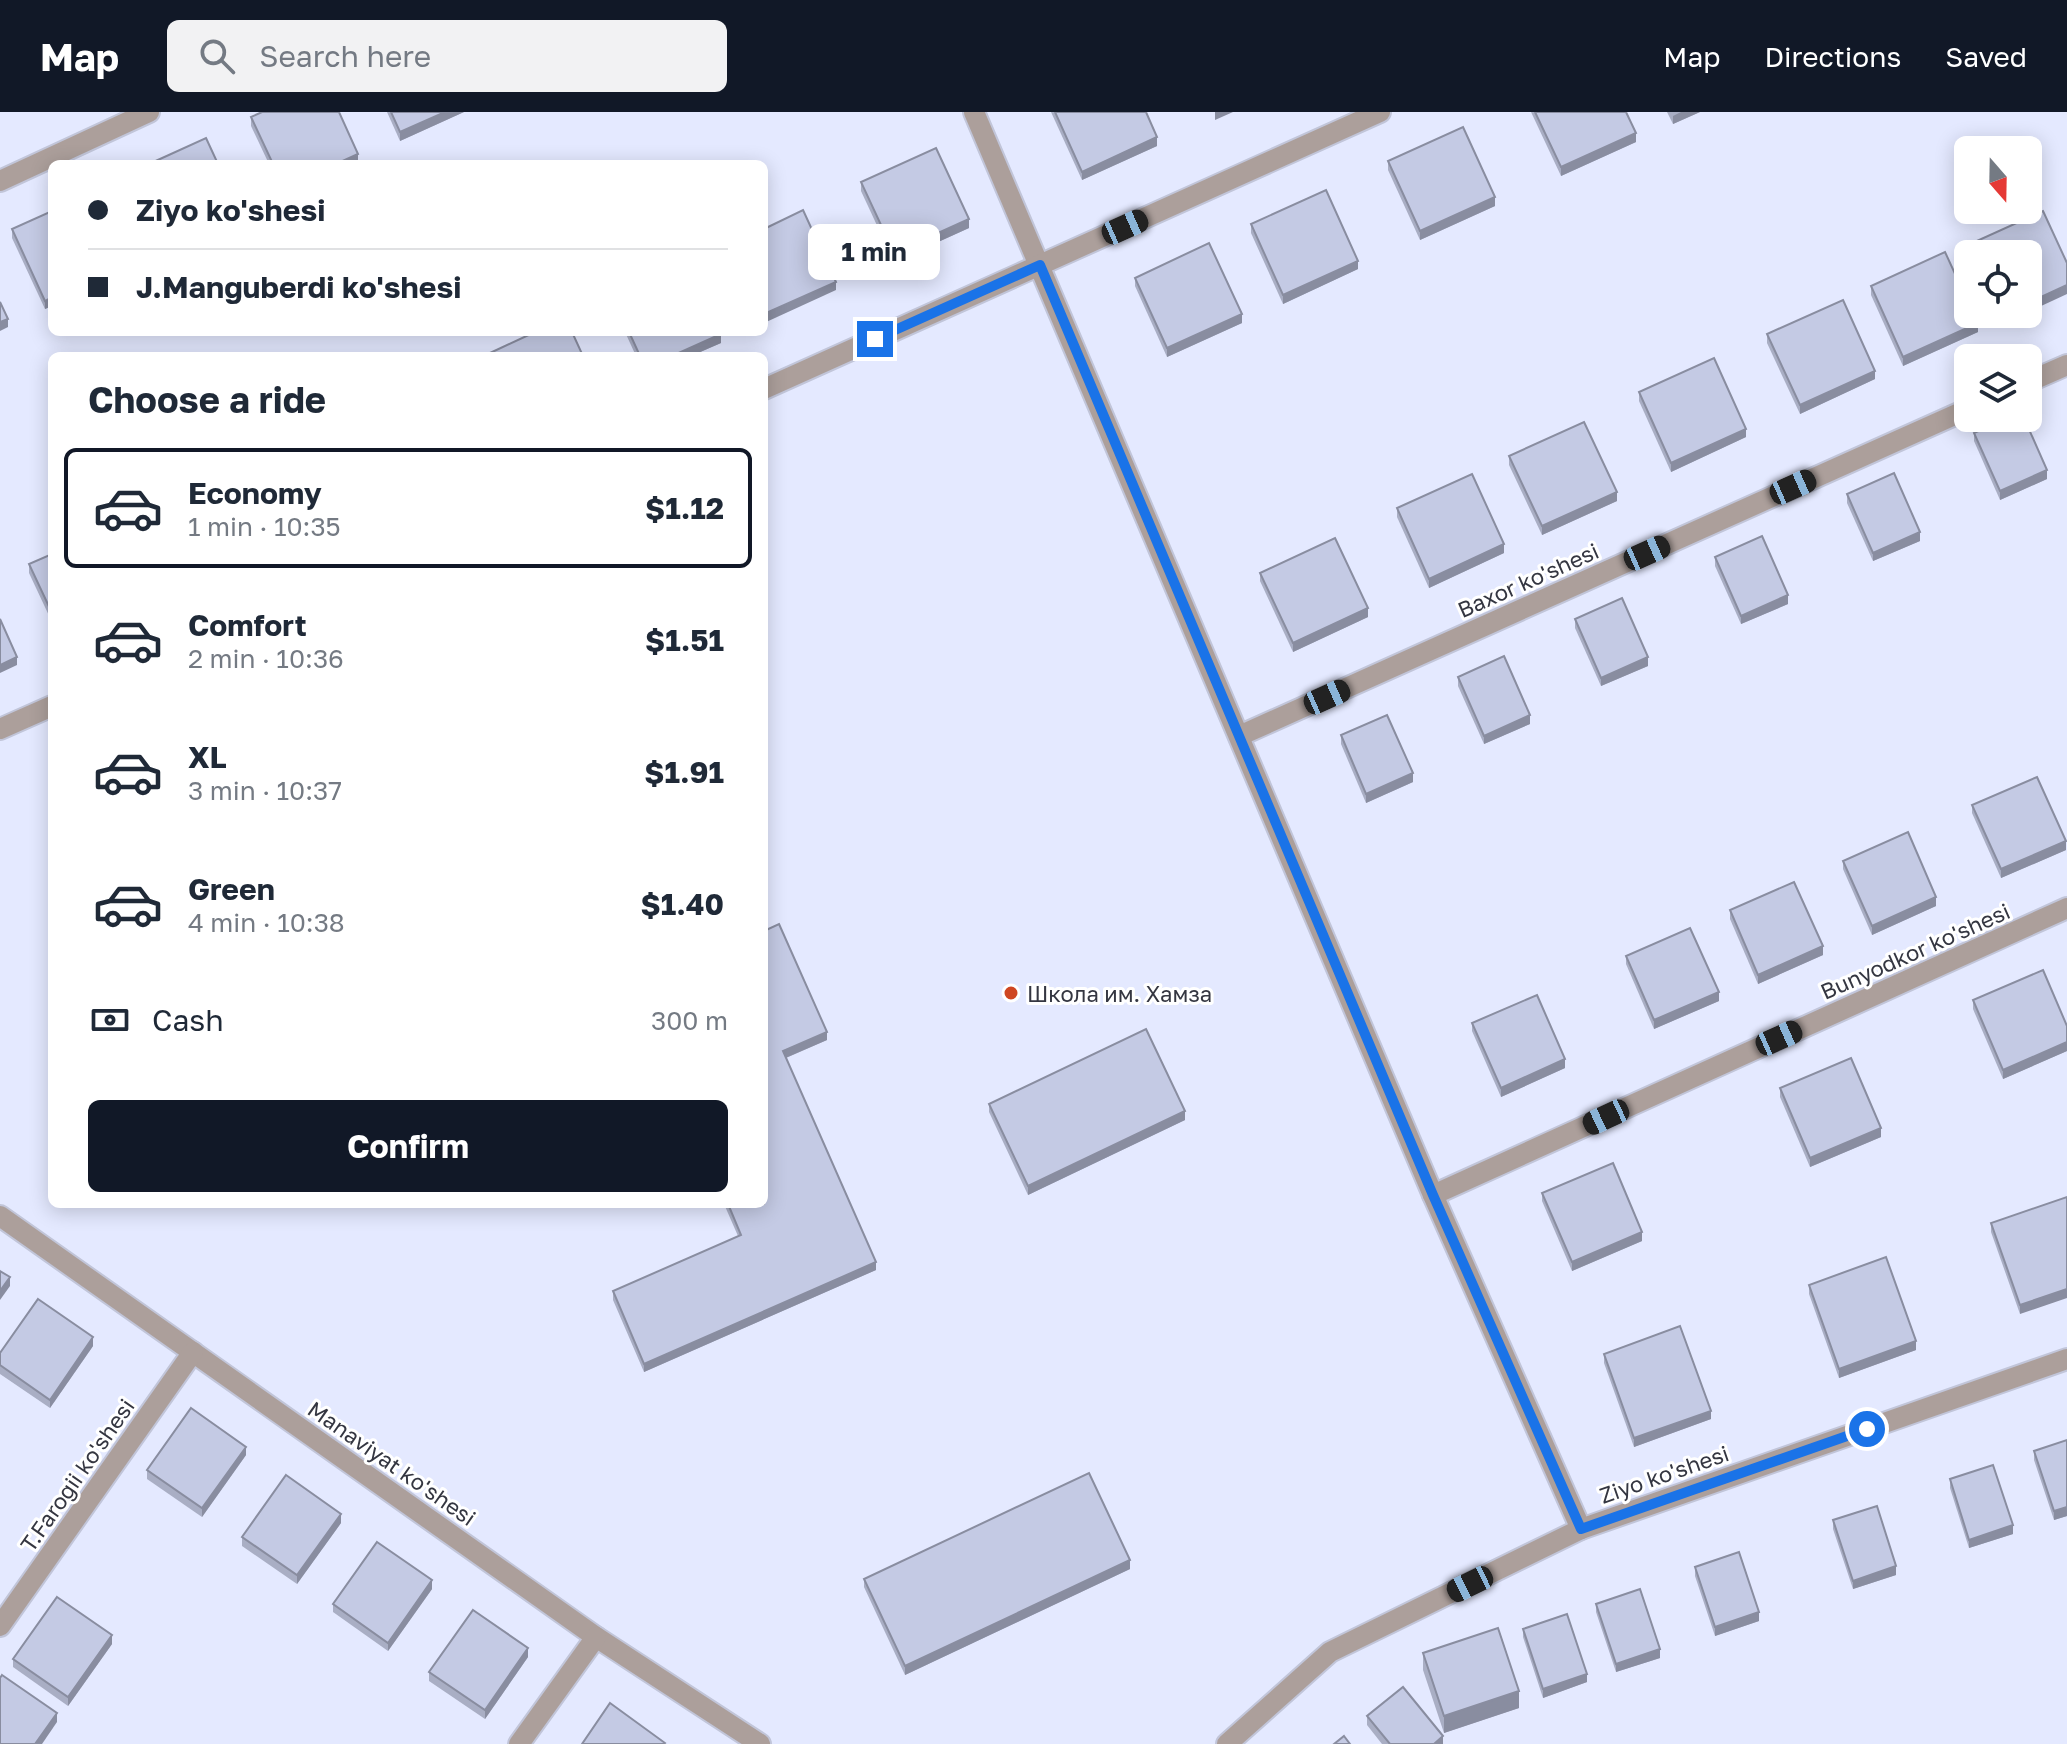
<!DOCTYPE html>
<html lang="en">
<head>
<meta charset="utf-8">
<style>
	body { margin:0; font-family:"Golos Text",sans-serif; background:#f2f2f3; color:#1f2937; height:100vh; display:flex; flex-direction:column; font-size:30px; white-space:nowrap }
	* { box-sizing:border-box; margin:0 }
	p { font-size:26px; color:#747a83 }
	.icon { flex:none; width:44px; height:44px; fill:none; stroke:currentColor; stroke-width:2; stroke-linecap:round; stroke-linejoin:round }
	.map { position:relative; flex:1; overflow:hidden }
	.drawer { position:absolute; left:48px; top:240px; width:720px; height:856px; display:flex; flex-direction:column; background:#fff; border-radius:12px; box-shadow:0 4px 20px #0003 }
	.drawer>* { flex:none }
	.top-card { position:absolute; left:48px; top:48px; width:720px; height:176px; border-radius:12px; box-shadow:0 4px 20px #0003; display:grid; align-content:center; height:176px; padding:0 40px; background:#fff }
	.needle { width:52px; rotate:160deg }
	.fabs { position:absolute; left:1954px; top:24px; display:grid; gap:16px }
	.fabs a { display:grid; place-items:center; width:88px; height:88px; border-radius:12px; background:#fff; box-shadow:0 4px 20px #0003; font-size:40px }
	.end { position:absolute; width:36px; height:36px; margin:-18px; border:10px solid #1a73e8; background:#fff; box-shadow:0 0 0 4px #fff }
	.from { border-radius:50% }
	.bubble { position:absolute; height:56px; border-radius:12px; background:#fff; box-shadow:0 4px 20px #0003; font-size:26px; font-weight:700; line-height:56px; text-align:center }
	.car { position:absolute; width:24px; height:48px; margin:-24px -12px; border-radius:10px; box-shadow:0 0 6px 2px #0007; background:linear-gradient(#222 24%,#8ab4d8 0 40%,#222 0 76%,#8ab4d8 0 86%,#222 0) }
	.top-card b { display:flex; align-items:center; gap:28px; height:76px; font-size:30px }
	.top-card b+b { border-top:2px solid #e0e1e3 }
	.top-card i { width:20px; height:20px; background:#1f2937 }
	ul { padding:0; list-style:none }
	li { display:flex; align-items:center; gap:24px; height:120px; margin:0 16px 12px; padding:0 24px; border:4px solid transparent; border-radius:12px }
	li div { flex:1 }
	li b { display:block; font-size:30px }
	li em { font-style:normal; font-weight:700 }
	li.current { border-color:#111827 }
	li>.icon { width:72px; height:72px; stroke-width:1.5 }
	h2 { padding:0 40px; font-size:36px; line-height:96px }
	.pay { display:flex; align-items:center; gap:20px; height:88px; padding:0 40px; font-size:30px }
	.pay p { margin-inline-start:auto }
	.primary-button { display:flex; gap:16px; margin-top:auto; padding:16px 40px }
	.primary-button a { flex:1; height:92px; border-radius:12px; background:#111827; color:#fff; font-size:32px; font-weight:700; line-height:92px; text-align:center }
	header { display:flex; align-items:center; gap:48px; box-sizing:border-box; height:112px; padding:0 40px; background:#111827; color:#fff }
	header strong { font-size:38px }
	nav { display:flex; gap:44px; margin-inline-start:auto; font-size:28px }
	.search { width:560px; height:72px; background:#f2f2f3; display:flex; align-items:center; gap:20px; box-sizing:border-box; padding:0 28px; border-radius:12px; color:#747a83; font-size:30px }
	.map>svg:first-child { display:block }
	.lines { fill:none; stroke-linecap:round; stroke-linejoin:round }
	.minor-casing { stroke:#c1c5d9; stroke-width:24 }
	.minor { stroke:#ac9f9b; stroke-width:20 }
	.wall { fill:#a9aec4 }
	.shaded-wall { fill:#898da0 }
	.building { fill:#c4cae4; stroke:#898da0; stroke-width:2 }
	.route { stroke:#1a73e8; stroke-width:10 }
	.poi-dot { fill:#cf4621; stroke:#fff; stroke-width:3 }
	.labels { text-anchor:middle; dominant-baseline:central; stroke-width:6; stroke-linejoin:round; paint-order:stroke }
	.street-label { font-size:22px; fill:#343641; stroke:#fff }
	.poi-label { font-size:22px; fill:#343641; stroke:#fff; text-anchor:start }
</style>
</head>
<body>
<header>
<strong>Map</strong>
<div class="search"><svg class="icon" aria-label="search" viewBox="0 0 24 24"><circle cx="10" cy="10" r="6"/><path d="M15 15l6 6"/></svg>Search here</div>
<nav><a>Map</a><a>Directions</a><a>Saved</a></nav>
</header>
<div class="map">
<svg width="2067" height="1632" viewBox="0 0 2067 1632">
	<rect width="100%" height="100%" fill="#e4e9ff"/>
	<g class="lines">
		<g class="minor-casing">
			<g id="minor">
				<polyline points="974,0 1433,1083 1581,1417"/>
				<polyline points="0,69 149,0"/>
				<polyline points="2028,270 2067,253"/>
				<polyline points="764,277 1380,0"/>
				<polyline points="0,617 52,594"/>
				<polyline points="1239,624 1968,297"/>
				<polyline points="1433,1083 2067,796"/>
				<polyline points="0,1104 596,1525 760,1632"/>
				<polyline points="0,1514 193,1240"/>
				<polyline points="519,1632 596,1525"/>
				<polyline points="1227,1632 1330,1540 1581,1417 2067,1247"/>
			</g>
		</g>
		<use href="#minor" class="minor"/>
	</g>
	<g class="wall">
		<polygon points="387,0 464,0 400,29"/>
		<polygon points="1051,0 1146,0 1157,34 1082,68"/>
		<polygon points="1531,0 1626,0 1636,30 1561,64"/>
		<polygon points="1667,0 1700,0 1673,12"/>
		<polygon points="251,5 358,50 355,52 269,52 251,14"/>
		<polygon points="1388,49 1495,94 1420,128 1388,58"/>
		<polygon points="861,70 969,116 894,150 861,79"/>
		<polygon points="52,99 52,194 45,197 12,126 12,117"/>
		<polygon points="1251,112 1358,157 1283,192 1251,121"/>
		<polygon points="1135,166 1242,211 1167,245 1135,174"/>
		<polygon points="1871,174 1978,220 1903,254 1871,183"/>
		<polygon points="1996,202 2024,202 2001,213"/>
		<polygon points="625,220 720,220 721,231 691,244 636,244"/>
		<polygon points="1767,222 1875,267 1800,302 1767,231"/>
		<polygon points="1639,280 1746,325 1671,360 1639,289"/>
		<polygon points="1974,321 2047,367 2000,388 1974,329"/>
		<polygon points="1509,344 1617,389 1542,423 1509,353"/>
		<polygon points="1847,382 1920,429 1873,449 1847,391"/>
		<polygon points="1397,396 1504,441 1429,476 1397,405"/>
		<polygon points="52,442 52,510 29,461 29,452"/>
		<polygon points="1715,445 1788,492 1741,512 1715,454"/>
		<polygon points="1260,461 1368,505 1293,540 1260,469"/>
		<polygon points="1575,507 1648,554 1601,574 1575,516"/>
		<polygon points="1458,565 1530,612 1484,632 1458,574"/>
		<polygon points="1341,623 1413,670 1366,691 1341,632"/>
		<polygon points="1972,693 2066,738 2001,766 1972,701"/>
		<polygon points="1843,749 1936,794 1872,823 1843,757"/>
		<polygon points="1730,798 1823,843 1758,872 1730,807"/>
		<polygon points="764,819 827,928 786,946 876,1158 644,1260 613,1188 613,1179 738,1124 724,1092 764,1092"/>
		<polygon points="1626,844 1719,889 1654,917 1626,852"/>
		<polygon points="1973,888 2067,914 2067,939 2003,967 1973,897"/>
		<polygon points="1472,911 1565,956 1501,985 1472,919"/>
		<polygon points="1780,976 1881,1025 1810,1055 1780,985"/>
		<polygon points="989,992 1185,1008 1028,1083 989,1000"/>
		<polygon points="1542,1081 1642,1129 1572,1159 1542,1089"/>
		<polygon points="2067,1085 2020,1202 1991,1120 1991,1111"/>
		<polygon points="1809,1173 1916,1238 1839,1266 1809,1182"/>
		<polygon points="93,1234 50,1296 0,1262 0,1241"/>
		<polygon points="1604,1242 1711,1307 1634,1335 1604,1251"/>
		<polygon points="2067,1328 2067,1404 2054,1408 2034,1348 2034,1339"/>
		<polygon points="246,1343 202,1405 147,1367 147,1358"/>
		<polygon points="1950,1367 2013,1422 1969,1436 1950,1376"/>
		<polygon points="1833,1408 1896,1463 1853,1477 1833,1417"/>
		<polygon points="341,1411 297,1472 242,1434 242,1425"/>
		<polygon points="1695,1455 1759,1509 1715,1524 1695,1464"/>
		<polygon points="1130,1457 905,1563 864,1475 864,1467"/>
		<polygon points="432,1477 388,1539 333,1500 333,1492"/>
		<polygon points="1596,1492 1660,1546 1616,1560 1596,1500"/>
		<polygon points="1523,1517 1587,1570 1543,1586 1523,1525"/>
		<polygon points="112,1532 68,1594 13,1555 13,1547"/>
		<polygon points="1423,1541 1519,1596 1444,1621 1423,1558"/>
		<polygon points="528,1545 485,1607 429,1569 429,1560"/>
		<polygon points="1367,1604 1443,1632 1382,1632 1367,1613"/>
	</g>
	<g class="shaded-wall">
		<polygon points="445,0 464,0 400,29 400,20"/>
		<polygon points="1215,0 1233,0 1215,8"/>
		<polygon points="1681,0 1700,0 1673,12 1673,4"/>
		<polygon points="1636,21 1636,30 1561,64 1561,55"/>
		<polygon points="1157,25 1157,34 1082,68 1082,60"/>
		<polygon points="358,42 358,50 355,52 336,52"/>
		<polygon points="1495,85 1495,94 1420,128 1420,119"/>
		<polygon points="969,107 969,116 894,150 894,141"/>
		<polygon points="1358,149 1358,157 1283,192 1283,183"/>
		<polygon points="836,170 836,178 764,211 764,202"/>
		<polygon points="2067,173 2067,182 2028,200 2028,191"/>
		<polygon points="52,185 52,194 45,197 45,189"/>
		<polygon points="1242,202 1242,211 1167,245 1167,236"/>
		<polygon points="2005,202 2024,202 2001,213 2001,204"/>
		<polygon points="8,207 8,215 0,219 0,210"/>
		<polygon points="1978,211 1978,220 1903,254 1903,245"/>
		<polygon points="721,222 721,231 691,244 672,244"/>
		<polygon points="1875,259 1875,267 1800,302 1800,293"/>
		<polygon points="1746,317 1746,325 1671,360 1671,351"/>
		<polygon points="2047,358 2047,367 2000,388 2000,379"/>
		<polygon points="1617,380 1617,389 1542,423 1542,414"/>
		<polygon points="1920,420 1920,429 1873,449 1873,441"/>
		<polygon points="1504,432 1504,441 1429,476 1429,467"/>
		<polygon points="1788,483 1788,492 1741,512 1741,504"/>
		<polygon points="1368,496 1368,505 1293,540 1293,531"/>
		<polygon points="17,545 17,553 0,561 0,553"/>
		<polygon points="1648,545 1648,554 1601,574 1601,566"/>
		<polygon points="1530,603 1530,612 1484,632 1484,624"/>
		<polygon points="1413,661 1413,670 1366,691 1366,682"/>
		<polygon points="2066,729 2066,738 2001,766 2001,757"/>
		<polygon points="1936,785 1936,794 1872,823 1872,814"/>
		<polygon points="1823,834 1823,843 1758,872 1758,863"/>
		<polygon points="1719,880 1719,889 1654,917 1654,908"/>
		<polygon points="827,920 827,928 783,947 783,939"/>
		<polygon points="2067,930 2067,939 2003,967 2003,958"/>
		<polygon points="1565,947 1565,956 1501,985 1501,976"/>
		<polygon points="1185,999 1185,1008 1028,1083 1028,1074"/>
		<polygon points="1881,1016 1881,1025 1810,1055 1810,1046"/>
		<polygon points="1642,1120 1642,1129 1572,1159 1572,1150"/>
		<polygon points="876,1150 876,1158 644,1260 644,1252"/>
		<polygon points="10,1165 10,1174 0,1188 0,1179"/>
		<polygon points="2067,1177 2067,1186 2020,1202 2020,1193"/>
		<polygon points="93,1225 93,1234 50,1296 50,1288"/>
		<polygon points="1916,1229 1916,1238 1839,1266 1839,1257"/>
		<polygon points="1711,1299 1711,1307 1634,1335 1634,1326"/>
		<polygon points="246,1335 246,1343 202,1405 202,1396"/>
		<polygon points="2067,1395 2067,1404 2054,1408 2054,1399"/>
		<polygon points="341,1402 341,1411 297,1472 297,1463"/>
		<polygon points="2013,1413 2013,1422 1969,1436 1969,1428"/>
		<polygon points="1130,1448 1130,1457 905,1563 905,1554"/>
		<polygon points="1896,1454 1896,1463 1853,1477 1853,1469"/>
		<polygon points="432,1468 432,1477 388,1539 388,1531"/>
		<polygon points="1759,1500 1759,1509 1715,1524 1715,1515"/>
		<polygon points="112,1523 112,1532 68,1594 68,1585"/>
		<polygon points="528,1536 528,1545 485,1607 485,1598"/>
		<polygon points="1660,1537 1660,1546 1616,1560 1616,1552"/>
		<polygon points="1587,1562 1587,1570 1543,1586 1543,1577"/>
		<polygon points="1519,1579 1519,1596 1444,1621 1444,1604"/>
		<polygon points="57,1601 57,1610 42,1632 35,1632"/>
		<polygon points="1443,1624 1443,1632 1434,1632"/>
	</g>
	<g class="building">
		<polygon points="262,0 339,0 358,42 336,52 273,52 251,5"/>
		<polygon points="391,0 445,0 400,20"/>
		<polygon points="1055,0 1146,0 1157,25 1082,60"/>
		<polygon points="1535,0 1626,0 1636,21 1561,55"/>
		<polygon points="1463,15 1495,85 1420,119 1388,49"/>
		<polygon points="206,26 218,52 149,52"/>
		<polygon points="936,36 969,107 894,141 861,70"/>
		<polygon points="1326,78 1358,149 1283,183 1251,112"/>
		<polygon points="803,98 836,170 764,202 764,117"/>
		<polygon points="52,99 52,185 45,189 12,117"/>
		<polygon points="2043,99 2067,151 2067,173 2028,191 2028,142 1973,142 1968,133"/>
		<polygon points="1209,131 1242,202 1167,236 1135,166"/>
		<polygon points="1945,140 1968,190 1968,202 1974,202 1978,211 1903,245 1871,174"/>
		<polygon points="1843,188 1875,259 1800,293 1767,222"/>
		<polygon points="0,190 8,207 0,210"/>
		<polygon points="535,220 572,220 583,244 492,244 490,241"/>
		<polygon points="629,220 720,220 721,222 672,244 640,244"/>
		<polygon points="1714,246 1746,317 1671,351 1639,280"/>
		<polygon points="2007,306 2024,306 2047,358 2000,379 1974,321"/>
		<polygon points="1584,310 1617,380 1542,414 1509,344"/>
		<polygon points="1894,361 1920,420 1873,441 1847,382"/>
		<polygon points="1472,362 1504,432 1429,467 1397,396"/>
		<polygon points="1762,424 1788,483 1741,504 1715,445"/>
		<polygon points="1335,426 1368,496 1293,531 1260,461"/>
		<polygon points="52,442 52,501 29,452"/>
		<polygon points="1622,486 1648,545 1601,566 1575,507"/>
		<polygon points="0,507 17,545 0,553"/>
		<polygon points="1504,544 1530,603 1484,624 1458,565"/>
		<polygon points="1387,603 1413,661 1366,682 1341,623"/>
		<polygon points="2037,665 2066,729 2001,757 1972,693"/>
		<polygon points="1908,720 1936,785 1872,814 1843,749"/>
		<polygon points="1794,770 1823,834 1758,863 1730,798"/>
		<polygon points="779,812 827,920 783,939 876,1150 644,1252 613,1179 741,1123 728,1092 764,1092 764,819"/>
		<polygon points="1690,816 1719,880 1654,908 1626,844"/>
		<polygon points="2043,858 2067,914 2067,930 2003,958 1973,888"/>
		<polygon points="1537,883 1565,947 1501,976 1472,911"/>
		<polygon points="1146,917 1185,999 1028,1074 989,992"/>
		<polygon points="1851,946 1881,1016 1810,1046 1780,976"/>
		<polygon points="1613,1051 1642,1120 1572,1150 1542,1081"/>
		<polygon points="2067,1085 2067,1177 2020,1193 1991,1111"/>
		<polygon points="1886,1145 1916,1229 1839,1257 1809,1173"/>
		<polygon points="0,1159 10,1165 0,1179"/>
		<polygon points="38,1187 93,1225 50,1288 0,1253 0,1241"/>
		<polygon points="1680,1214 1711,1299 1634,1326 1604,1242"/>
		<polygon points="191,1296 246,1335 202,1396 147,1358"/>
		<polygon points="2067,1328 2067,1395 2054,1399 2034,1339"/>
		<polygon points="1993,1353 2013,1413 1969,1428 1950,1367"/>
		<polygon points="1089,1361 1130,1448 905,1554 864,1467"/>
		<polygon points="286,1363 341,1402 297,1463 242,1425"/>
		<polygon points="1877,1394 1896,1454 1853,1469 1833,1408"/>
		<polygon points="377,1430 432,1468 388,1531 333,1492"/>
		<polygon points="1739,1440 1759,1500 1715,1515 1695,1455"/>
		<polygon points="1640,1477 1660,1537 1616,1552 1596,1492"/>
		<polygon points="57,1485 112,1523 68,1585 13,1547"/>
		<polygon points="473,1498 528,1536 485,1598 429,1560"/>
		<polygon points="1567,1502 1587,1562 1543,1577 1523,1517"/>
		<polygon points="1498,1516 1519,1579 1444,1604 1423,1541"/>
		<polygon points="2,1563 57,1601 35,1632 0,1632 0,1566"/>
		<polygon points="1403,1575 1443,1624 1434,1632 1390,1632 1367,1604"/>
		<polygon points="610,1591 665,1631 664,1632 582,1632"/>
		<polygon points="1344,1624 1350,1632 1334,1632"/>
	</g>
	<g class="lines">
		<polyline class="route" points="875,227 1040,153 1433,1083 1581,1417 1867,1317"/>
	</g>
	<circle class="poi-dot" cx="1011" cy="881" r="8"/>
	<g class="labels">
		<g class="street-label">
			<text transform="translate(1528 468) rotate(-24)">Baxor ko'shesi</text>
			<text transform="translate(1915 839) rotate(-24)">Bunyodkor ko'shesi</text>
			<text transform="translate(392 1351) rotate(35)">Manaviyat ko'shesi</text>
			<text transform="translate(1664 1362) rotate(-19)">Ziyo ko'shesi</text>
			<text transform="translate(77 1363) rotate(-55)">T.Farogii ko'shesi</text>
		</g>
		<g class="poi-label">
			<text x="1027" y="881">Школа им. Хамза</text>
		</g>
	</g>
</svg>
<div class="fabs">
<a><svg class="needle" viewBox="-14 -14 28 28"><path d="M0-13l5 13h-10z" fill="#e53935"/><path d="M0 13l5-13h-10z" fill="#747a83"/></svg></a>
<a><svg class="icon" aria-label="locate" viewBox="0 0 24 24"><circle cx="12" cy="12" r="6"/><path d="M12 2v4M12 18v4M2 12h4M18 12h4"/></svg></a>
<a><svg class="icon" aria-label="layers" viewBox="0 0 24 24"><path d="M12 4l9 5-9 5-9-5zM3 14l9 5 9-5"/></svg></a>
</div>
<i class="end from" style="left:1867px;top:1317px"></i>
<i class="end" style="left:875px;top:227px"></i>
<div class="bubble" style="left:808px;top:112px;width:132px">1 min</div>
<i class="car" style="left:1125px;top:115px;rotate:66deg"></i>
<i class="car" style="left:1793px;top:375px;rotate:66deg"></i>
<i class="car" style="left:1647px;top:441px;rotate:66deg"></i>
<i class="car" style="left:1327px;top:585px;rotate:66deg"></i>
<i class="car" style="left:1779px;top:926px;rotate:66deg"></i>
<i class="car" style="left:1606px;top:1005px;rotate:245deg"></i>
<i class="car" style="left:1470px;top:1472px;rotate:244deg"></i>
<div class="top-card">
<b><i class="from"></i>Ziyo ko'shesi</b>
<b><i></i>J.Manguberdi ko'shesi</b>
</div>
<section class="drawer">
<h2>Choose a ride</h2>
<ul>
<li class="current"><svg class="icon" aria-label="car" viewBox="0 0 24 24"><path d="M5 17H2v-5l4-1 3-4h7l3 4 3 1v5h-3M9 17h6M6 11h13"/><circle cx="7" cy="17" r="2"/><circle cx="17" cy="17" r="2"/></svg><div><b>Economy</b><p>1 min · 10:35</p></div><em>$1.12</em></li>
<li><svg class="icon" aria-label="car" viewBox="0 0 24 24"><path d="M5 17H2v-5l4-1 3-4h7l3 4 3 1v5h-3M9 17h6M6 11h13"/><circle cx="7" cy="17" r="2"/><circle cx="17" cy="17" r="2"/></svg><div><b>Comfort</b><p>2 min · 10:36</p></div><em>$1.51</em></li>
<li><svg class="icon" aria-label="car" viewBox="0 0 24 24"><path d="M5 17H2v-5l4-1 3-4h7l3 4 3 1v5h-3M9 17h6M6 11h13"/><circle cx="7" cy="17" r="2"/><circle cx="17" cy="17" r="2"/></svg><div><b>XL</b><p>3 min · 10:37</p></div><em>$1.91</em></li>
<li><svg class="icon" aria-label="car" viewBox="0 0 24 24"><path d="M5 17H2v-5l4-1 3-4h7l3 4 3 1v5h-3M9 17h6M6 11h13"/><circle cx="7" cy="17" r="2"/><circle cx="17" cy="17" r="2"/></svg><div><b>Green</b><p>4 min · 10:38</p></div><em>$1.40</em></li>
</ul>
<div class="pay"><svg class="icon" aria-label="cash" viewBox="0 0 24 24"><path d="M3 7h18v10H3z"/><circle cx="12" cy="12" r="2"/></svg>Cash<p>300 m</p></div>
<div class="primary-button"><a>Confirm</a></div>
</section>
</div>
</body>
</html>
